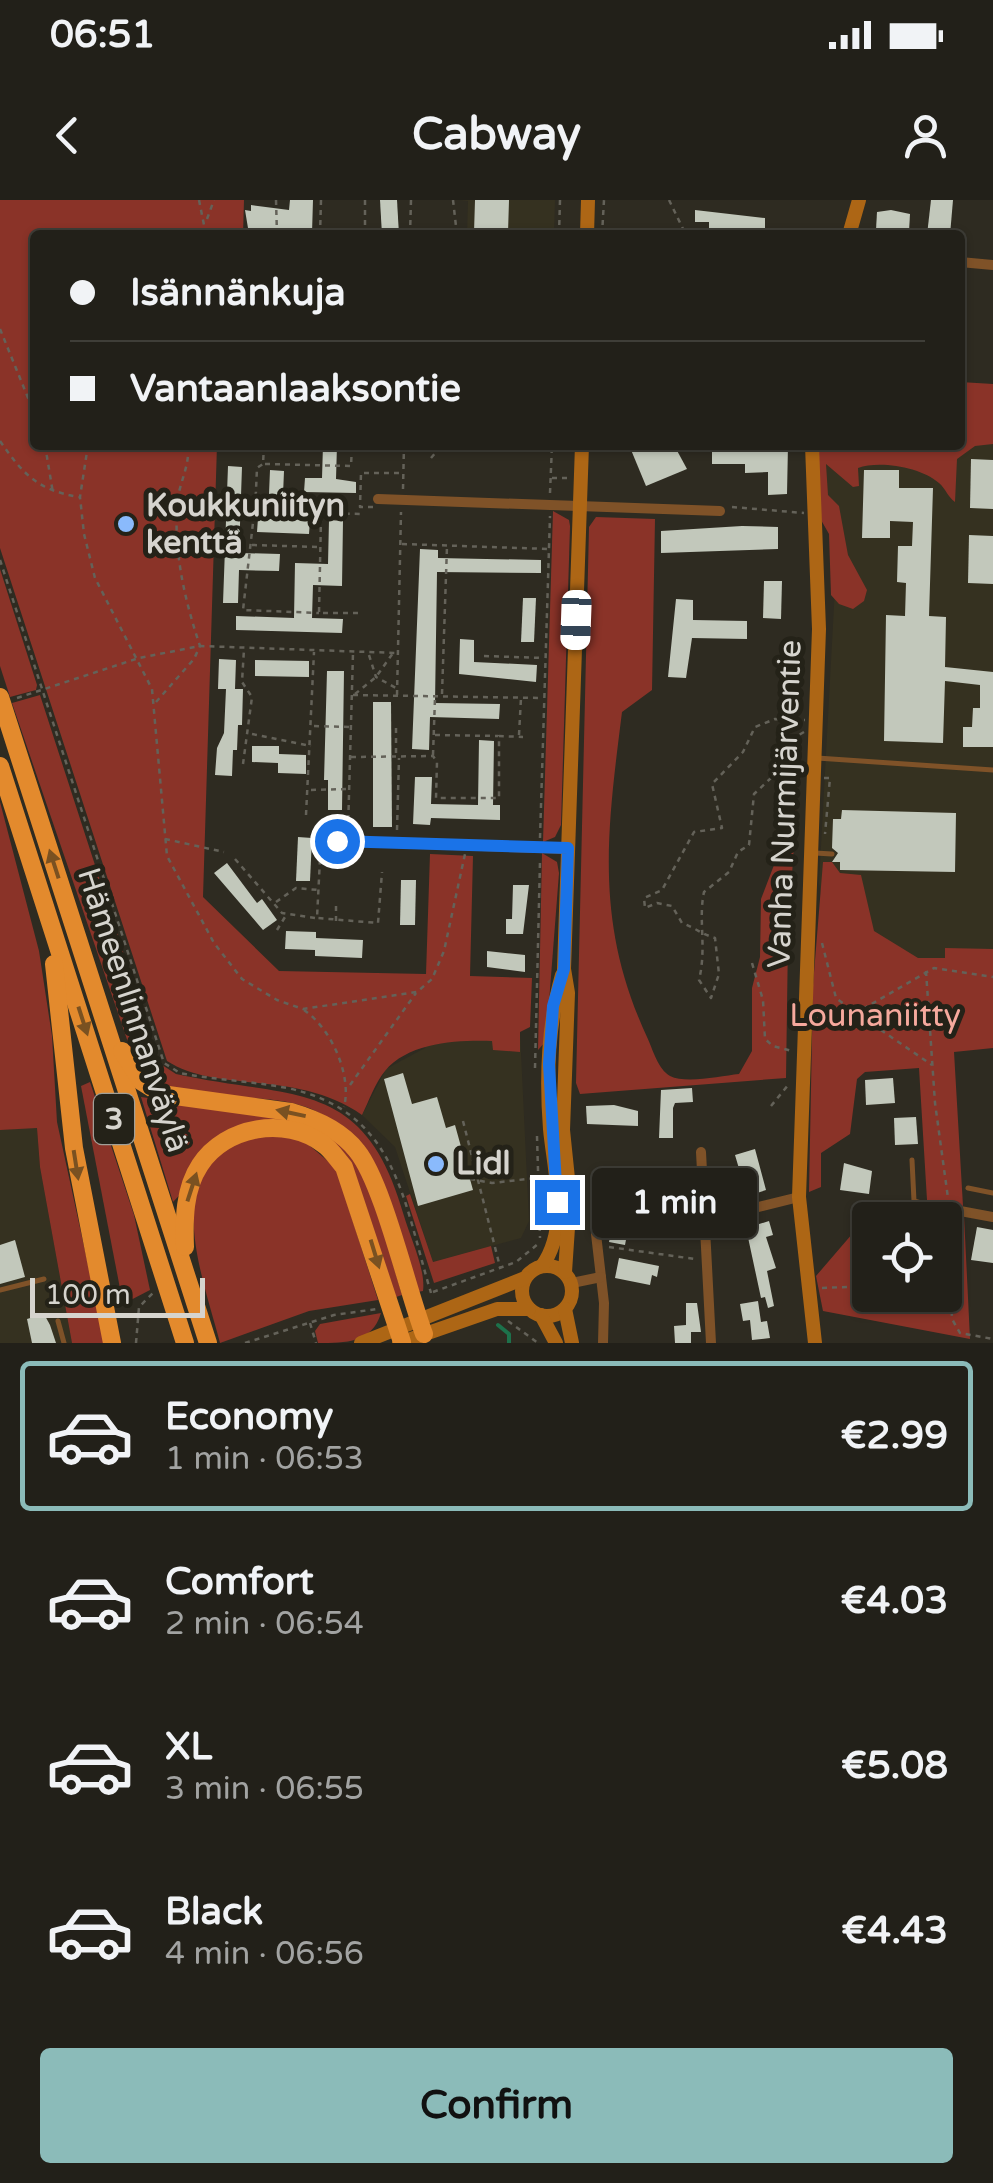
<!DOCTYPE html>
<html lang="en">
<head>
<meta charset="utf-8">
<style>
	body { margin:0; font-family:"Varela Round",sans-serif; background:#2a2822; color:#f1f3f6; height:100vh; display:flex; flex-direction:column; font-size:38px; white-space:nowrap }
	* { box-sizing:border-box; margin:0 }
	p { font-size:32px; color:#a2a3a2 }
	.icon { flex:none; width:55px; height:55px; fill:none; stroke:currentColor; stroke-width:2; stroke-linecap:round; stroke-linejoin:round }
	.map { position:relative; height:1143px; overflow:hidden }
	.sheet { display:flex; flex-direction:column; background:#222019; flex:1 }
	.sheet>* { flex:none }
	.top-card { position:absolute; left:30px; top:30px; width:935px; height:220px; border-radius:10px; box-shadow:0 2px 8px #0004,0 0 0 2px #3f3e38; display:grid; align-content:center; height:220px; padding:0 40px; background:#222019 }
	.fabs { position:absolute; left:852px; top:1002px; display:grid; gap:20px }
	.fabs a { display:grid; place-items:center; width:110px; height:110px; border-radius:10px; background:#222019; box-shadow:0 2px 8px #0004,0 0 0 2px #3f3e38; font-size:50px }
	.scale { position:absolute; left:30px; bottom:25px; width:175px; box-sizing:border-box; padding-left:10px; border:5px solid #d6d4ce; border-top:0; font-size:28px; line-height:35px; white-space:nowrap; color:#d6d4ce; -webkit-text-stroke:8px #242218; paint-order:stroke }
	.end { position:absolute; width:45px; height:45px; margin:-22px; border:12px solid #1a73e8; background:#fff; box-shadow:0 0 0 5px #fff }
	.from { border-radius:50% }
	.bubble { position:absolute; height:70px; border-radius:10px; background:#222019; box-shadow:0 2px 8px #0004,0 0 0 2px #3f3e38; font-size:32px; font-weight:700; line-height:70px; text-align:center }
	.car { position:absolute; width:30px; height:60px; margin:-30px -15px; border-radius:12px; box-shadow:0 0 8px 2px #0007; background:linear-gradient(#fff 24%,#345 0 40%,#fff 0 76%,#345 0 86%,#fff 0) }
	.top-card b { display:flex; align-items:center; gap:35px; height:95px; font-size:38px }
	.top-card b+b { border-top:2px solid #3f3e38 }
	.top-card i { width:25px; height:25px; background:#f1f3f6 }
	ul { padding:18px 0 0; list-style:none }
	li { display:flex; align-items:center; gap:30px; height:150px; margin:0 20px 15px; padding:0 20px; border:5px solid transparent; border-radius:10px }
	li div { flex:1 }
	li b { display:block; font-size:38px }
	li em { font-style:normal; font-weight:700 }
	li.on { border-color:#8bbbb9 }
	li>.icon { width:90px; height:90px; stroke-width:1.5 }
	.primary-button { display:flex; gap:20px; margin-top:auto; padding:20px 40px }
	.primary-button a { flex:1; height:115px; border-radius:10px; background:#8bbbb9; color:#111; font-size:40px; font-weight:700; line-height:115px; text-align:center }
	.status { display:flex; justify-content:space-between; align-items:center; height:70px; padding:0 50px; background:#222019; direction:ltr }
	.status svg { height:28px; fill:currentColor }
	header { display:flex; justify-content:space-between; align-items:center; height:130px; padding:0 40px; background:#222019; font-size:45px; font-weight:700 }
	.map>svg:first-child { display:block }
	.built { fill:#353120 }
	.green { fill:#8a3328; fill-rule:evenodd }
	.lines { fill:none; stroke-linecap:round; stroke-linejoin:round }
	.stream { stroke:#1d714b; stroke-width:4 }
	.building { fill:#c2c8bb }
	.path { stroke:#646259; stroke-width:2.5; stroke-dasharray:5 5; stroke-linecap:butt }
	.lane { stroke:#7f5228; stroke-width:5 }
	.street { stroke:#7f5228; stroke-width:10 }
	.secondary { stroke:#ad6615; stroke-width:14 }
	.highway { stroke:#e38a2d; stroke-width:18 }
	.oneway { fill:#7a5121 }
	.route { stroke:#1a73e8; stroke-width:12 }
	.poi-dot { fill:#8abafc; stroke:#242218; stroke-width:4 }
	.labels { text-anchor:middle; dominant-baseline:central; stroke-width:10; stroke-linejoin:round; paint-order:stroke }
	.shield { fill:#242218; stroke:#a19f97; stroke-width:2.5 }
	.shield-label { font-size:30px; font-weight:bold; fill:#d6d4ce }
	.poi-label { font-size:32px; font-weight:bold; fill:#d6d4ce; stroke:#242218; text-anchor:start }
	.street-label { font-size:32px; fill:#d6d4ce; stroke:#242218 }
	.park-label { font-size:32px; fill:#f6a99d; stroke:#242218 }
</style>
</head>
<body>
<div class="status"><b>06:51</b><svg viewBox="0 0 49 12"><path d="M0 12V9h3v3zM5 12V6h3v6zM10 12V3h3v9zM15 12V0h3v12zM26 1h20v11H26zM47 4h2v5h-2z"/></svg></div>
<header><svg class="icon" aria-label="back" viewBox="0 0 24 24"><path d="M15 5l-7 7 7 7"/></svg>Cabway<svg class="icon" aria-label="person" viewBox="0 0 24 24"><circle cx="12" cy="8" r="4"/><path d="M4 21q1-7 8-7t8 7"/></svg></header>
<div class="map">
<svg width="993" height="1143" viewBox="0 0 993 1143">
	<rect width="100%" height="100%" fill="#2e2b21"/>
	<g class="built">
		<polygon points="460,0 555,0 554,34 467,35 468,1"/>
		<polygon points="960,182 993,184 993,760 832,757 819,683 836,369 835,340 822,314 821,245 960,245"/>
		<polygon points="520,832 529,1021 521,1038 433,1062 395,947 362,915 386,869 425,848 421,838"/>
		<polygon points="37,927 40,967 72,1143 0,1143 0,930"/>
	</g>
	<g class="green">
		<path d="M 0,0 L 244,0 L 243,35 L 35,35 L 35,245 L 217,245 L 203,697 L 279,771 L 426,774 L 430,654 L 473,656 L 470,776 L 532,778 L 530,827 L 520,832 L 520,852 L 493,850 L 492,841 C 458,840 409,842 385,871 C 375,883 369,901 362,915 C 296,869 219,894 167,861 L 0,348 Z"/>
		<path d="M 960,182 L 993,184 L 993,244 L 975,246 L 957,259 L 955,302 C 947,296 946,289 939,283 C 921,267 879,260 858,268 L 859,286 L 853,287 L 826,264 L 828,295 L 839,306 L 848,355 L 867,390 L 864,401 L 853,409 L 839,404 L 831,395 L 829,334 L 821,320 L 816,245 L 960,245 Z"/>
		<polygon points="553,311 569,320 570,326 561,625 555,637 543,642"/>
		<path d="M 596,317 L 655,319 L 652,490 L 622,512 C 607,632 594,722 647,837 C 653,850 658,869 670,876 C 686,884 721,876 739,874 L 752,851 L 752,788 L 760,757 L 761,699 L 782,644 L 799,564 L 788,739 L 786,878 L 580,894 L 576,883 L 589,327 Z"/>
		<polygon points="0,369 37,485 36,490 10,497 0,466"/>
		<path d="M 40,495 L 159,863 L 176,874 C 293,900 365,876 404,1016 C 410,1037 426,1070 423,1091 L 417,1092 C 399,1040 377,958 333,922 C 278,876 182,922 134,860 L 12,503 Z"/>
		<polygon points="0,602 39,751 52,836 57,922 105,1143 72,1143 40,967 37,928 0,930"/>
		<polygon points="542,653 557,662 559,673 546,841 538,850"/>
		<polygon points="823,662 832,662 840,673 861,675 874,731 918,758 945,758 945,748 993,749 993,848 954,852 963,1006 927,1000 919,868 865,872 857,879 850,934 821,953 821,987 809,992 813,785"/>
		<polygon points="90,882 134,1015 150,1090 123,1104 81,886"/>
		<path d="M 141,897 C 197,905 320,906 352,956 C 378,997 388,1049 402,1095 L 396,1097 L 336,949 L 246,925 L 173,1002 Z"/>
		<path d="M 264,934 L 303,940 L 336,968 L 378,1100 L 309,1111 L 220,1143 C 201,1069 154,958 264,934 Z"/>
		<polygon points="410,994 433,1062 491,1046 495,1063 434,1083 406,996"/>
		<path d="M 928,1008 L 964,1015 L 970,1139 L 823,1111 L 816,1076 L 865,1019 L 927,1016 ZM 870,1020 L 945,1020 L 945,1095 L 870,1095 Z"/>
		<path d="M 381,1113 C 372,1143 346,1143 318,1143 L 315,1131 L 320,1124 Z"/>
	</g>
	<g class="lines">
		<polyline class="stream" points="498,1125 509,1134 509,1143"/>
	</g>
	<g class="building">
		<polygon points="290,0 313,0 312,33 270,29 270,35 249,34 245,10 251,11 251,5 289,10"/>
		<polygon points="380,0 397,0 399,35 382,35"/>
		<polygon points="475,0 509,0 508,33 474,32"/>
		<polygon points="931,0 953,0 950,35 927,35"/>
		<polygon points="695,10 765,18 765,32 723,31 723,35 709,35 709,22 695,22"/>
		<polygon points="891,10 910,14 909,32 876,30 877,12"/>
		<polygon points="323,245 337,245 336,279 356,282 356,293 304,292 305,278 322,278"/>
		<polygon points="629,245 674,245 687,269 646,286"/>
		<polygon points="712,245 788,245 787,294 768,295 768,272 745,273 745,264 712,264"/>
		<polygon points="971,259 993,260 993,309 970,308"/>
		<polygon points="228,266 242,267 239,353 280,354 279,371 239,370 238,403 223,403"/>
		<polygon points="270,270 284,271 282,319 310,320 309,334 257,332 258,318 268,318"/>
		<polygon points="864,270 899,270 899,288 933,288 929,416 946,417 945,467 993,472 993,547 963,547 963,527 972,527 973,508 980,508 980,485 945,481 943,543 884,541 886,415 905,416 906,383 897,382 898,346 912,346 913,322 890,321 890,338 862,338"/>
		<polygon points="329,320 343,321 342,386 313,385 312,418 343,419 342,433 236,430 236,416 294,418 295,363 328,364"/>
		<polygon points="742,326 778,327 778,349 661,353 661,331"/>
		<polygon points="969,335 993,336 993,384 968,383"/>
		<polygon points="420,349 438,350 438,358 541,360 541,373 437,372 435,503 500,504 499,519 430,517 429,550 412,549"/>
		<polygon points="764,381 782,381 781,419 763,418"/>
		<polygon points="523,398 536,398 534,442 521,442"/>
		<polygon points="676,399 693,400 693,420 747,421 747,439 692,438 686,478 668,477"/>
		<polygon points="460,439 474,440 474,462 537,465 536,482 459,474"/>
		<polygon points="219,459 236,460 235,489 243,489 242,525 238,525 237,550 233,550 232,576 215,575 217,548 224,533 226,489 218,489"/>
		<polygon points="255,460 309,461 309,477 255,476"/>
		<polygon points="327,471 344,471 342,610 328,610 328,580 324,580"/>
		<polygon points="373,502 391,502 392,627 373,627"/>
		<polygon points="479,540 494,541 493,605 500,605 500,620 431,618 430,625 413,624 415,577 432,577 431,604 478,605"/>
		<polygon points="252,546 279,546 279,554 306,555 306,574 278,573 278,563 252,562"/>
		<polygon points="842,610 956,613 955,672 840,670 840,662 832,662 838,653 832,648 833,619 841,619"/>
		<polygon points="298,637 312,638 310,681 296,681"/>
		<polygon points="227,663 257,703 262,699 277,720 263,730 214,673"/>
		<polygon points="401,680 416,680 415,725 400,725"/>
		<polygon points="513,685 529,685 523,734 506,734 506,719 512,719"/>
		<polygon points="286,731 316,732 316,738 363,740 362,758 315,756 315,750 285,749"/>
		<polygon points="487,751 525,755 525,772 487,767"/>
		<polygon points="403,873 412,904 437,897 446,928 455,925 473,990 418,1006 384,879"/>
		<polygon points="893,878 895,903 866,905 865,880"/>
		<polygon points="692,888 693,902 675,903 673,908 673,938 659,938 661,890"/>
		<polygon points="614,905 638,911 638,926 587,924 586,906"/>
		<polygon points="916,917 918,944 895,945 894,918"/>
		<polygon points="755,949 766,990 754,994 748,970 740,972 735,955"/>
		<polygon points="844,963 872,971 869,994 840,990"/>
		<polygon points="617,1002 646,1007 643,1026 629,1024 625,1045 609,1042"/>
		<polygon points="769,1021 773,1035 766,1037 776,1068 767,1071 774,1106 768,1108 765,1097 761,1098 746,1028"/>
		<polygon points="977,1027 993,1030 993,1063 971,1060"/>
		<polygon points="15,1040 25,1077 0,1084 0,1045"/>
		<polygon points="619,1058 659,1066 657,1077 652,1075 650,1085 615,1078"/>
		<polygon points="758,1101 761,1122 767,1121 770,1138 752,1140 750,1120 743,1121 740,1104"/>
		<polygon points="686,1103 697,1103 701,1132 691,1132 691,1143 675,1143 674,1126 686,1125"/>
		<polygon points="44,1114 50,1125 56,1143 32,1143 27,1119"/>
	</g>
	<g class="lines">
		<g class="path">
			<polyline points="199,0 206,35"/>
			<polyline points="276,0 277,35"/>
			<polyline points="365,0 365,35"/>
			<polyline points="453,0 457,35"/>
			<polyline points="669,0 686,35"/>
			<polyline points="207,19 214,0"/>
			<polyline points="320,35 321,0"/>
			<polyline points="410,35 411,0"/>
			<polyline points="559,35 560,0"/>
			<polyline points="602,35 604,0"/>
			<polyline points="0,129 35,215"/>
			<path d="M 0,241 C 23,274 37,290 79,297"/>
			<polyline points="45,245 53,293"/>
			<polyline points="88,245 80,297 84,334 95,378 152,489 167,656 214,743 242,779 277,800 303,809 417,792 432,779 444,751 465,654"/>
			<polyline points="264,245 263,264 257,268 255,312 364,314"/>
			<polyline points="499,248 499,245"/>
			<polyline points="431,258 442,245"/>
			<polyline points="265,264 351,266 352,245"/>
			<polyline points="552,278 569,278"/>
			<polyline points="403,289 404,245"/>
			<polyline points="550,293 552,245"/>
			<polyline points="373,307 360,307 361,273 401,273"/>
			<polyline points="732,307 804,313"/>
			<polyline points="254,314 243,410 319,413"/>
			<polyline points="321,317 319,413 361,413"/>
			<polyline points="402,344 549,349"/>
			<polyline points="252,345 319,347"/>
			<path d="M 0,360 L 164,863 L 180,873 C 215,880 251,881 287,888 C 397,911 403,1000 431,1093"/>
			<polyline points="369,455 376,477 396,488"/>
			<polyline points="484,456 543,458"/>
			<polyline points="355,494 376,477 393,453"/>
			<polyline points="442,494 447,346"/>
			<polyline points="353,495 542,498"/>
			<polyline points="397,495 401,312"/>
			<polyline points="17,498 139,458 200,446 397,453"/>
			<path d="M 156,502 L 194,459 L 200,446 C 185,401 174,354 177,306 C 178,284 190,268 188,245"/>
			<polyline points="314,526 351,527"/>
			<polyline points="396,528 396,556"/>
			<path d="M 804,532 L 782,545 L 771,578 L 754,594 L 749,645 L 738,652 L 729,672 L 704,692 C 698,720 707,747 699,780 L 711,798 L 719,774 L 715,738 C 702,734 695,728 682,723 L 672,706 L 657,703 L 645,708 L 644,698 L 662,690 L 694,632 L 722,628 L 712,584 L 743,552 L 755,527 L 775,519 L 805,520"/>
			<polyline points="252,534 311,546"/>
			<polyline points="435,535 498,536"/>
			<polyline points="519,535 521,498"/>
			<polyline points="433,555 435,498"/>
			<polyline points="351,557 433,556 437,562 436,598 499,598 499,536 523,537"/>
			<polyline points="243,564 252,497 242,482 244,449"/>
			<polyline points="824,578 830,578 825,634"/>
			<polyline points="311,590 348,589"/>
			<polyline points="306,615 314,452"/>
			<polyline points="348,630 353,453"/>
			<polyline points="397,630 399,558"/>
			<polyline points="329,634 321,639 317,718 378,723 382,672"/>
			<polyline points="540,638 550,316"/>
			<polyline points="165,639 224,652"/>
			<polyline points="235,659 282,713 315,718"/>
			<polyline points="276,702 296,688 318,690"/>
			<polyline points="336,721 336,703"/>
			<polyline points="277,730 285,717"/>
			<polyline points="822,743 836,798 856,813 934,768 993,777"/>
			<polyline points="752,763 763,800 765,839 773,846 792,851"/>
			<polyline points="926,771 935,903 948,998"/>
			<path d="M 304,810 C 332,829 352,876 344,907"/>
			<polyline points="856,813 932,865"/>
			<polyline points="535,868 540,661"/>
			<polyline points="350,885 416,793"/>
			<polyline points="771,906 789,884"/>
			<polyline points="463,921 500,1067"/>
			<polyline points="537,936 540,1038"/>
			<polyline points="470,979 492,983 536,978"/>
			<polyline points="948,1021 952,1119 960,1133 993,1139"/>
			<polyline points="609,1047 695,1059"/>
			<polyline points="822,1088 870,1086"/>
			<polyline points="433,1092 516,1062 538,1044"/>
			<polyline points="508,1121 538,1143"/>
			<polyline points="310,1123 316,1143"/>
			<polyline points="136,1143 139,1107 154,1092"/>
			<polyline points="245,1143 334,1115 377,1109"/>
		</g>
		<g class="lane">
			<polyline points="817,558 993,570"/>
			<polyline points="815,653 832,654"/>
			<polyline points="912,960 914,1001 928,1005"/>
			<polyline points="968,988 993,993"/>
			<polyline points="0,1090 44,1079"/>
			<polyline points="58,1121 64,1143"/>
		</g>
		<g class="street">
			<polyline points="960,62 993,65"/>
			<polyline points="378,299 720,311"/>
			<polyline points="337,641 568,649"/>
			<polyline points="701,952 711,1143"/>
			<polyline points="928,1005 993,1017"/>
			<polyline points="705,1020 799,997"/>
			<polyline points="596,1034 604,1103 603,1143"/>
			<polyline points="572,1083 601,1077"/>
		</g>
		<g class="secondary">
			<polyline points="587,35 588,0"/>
			<polyline points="849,35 859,0"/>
			<polyline points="812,245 819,429 799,997 815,1143"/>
			<circle cx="547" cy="1091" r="25"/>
			<path d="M 542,1066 C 570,1027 554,972 550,929 C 546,878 548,824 562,775"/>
			<polyline points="565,1072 570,998 563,930 568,793 564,769 582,245"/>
			<polyline points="565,1109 572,1143"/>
			<polyline points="541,1115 556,1143"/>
			<polyline points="361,1143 525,1078"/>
			<polyline points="399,1143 497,1109 529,1109"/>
		</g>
		<g class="highway">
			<polyline points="0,497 208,1143"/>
			<polyline points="0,566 185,1143"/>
			<polyline points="54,764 74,948 112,1143"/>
			<path d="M 122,851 L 142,882 L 161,894 L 291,912 C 315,919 341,930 357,951 C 383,983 407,1089 424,1134"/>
			<path d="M 185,1047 C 184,1020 184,989 200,965 C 225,926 286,916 323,944 C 331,949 337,959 344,967 L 402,1142"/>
		</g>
	</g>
	<defs><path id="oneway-solid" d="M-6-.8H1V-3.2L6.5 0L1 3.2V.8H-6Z" transform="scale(2.5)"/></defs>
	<g class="oneway">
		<use href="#oneway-solid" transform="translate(54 664) rotate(-108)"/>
		<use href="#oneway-solid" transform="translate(83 821) rotate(72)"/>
		<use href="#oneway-solid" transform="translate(291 913) rotate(-168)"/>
		<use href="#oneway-solid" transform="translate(76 965) rotate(81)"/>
		<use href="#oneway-solid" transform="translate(192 987) rotate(-72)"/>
		<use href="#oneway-solid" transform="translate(375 1054) rotate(73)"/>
	</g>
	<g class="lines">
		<polyline class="route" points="337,641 568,648 564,769 553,806 549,864 557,1002"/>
	</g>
	<g class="poi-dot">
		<circle cx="126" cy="324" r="10"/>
		<circle cx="436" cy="964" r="10"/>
	</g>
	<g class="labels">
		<rect class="shield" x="94" y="894" width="40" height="50" rx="8"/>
		<g class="shield-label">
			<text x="114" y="919">3</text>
		</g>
		<g class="poi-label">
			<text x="146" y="306">Koukkuniityn<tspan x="146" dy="37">kenttä</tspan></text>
			<text x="456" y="964">Lidl</text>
		</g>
		<g class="street-label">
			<text transform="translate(785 604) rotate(-88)">Vanha Nurmijärventie</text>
			<text transform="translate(133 810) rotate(72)">Hämeenlinnanväylä</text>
		</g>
		<g class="park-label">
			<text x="875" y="816">Lounaniitty</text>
		</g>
	</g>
</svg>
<div class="fabs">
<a><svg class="icon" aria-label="locate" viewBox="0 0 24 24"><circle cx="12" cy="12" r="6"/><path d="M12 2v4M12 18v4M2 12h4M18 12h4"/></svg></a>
</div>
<div class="scale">100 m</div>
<i class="end from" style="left:337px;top:641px"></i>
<i class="end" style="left:557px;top:1002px"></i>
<div class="bubble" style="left:592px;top:968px;width:165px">1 min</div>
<i class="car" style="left:576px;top:420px;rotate:182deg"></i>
<div class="top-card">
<b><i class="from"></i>Isännänkuja</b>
<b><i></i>Vantaanlaaksontie</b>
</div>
</div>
<section class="sheet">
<ul>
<li class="on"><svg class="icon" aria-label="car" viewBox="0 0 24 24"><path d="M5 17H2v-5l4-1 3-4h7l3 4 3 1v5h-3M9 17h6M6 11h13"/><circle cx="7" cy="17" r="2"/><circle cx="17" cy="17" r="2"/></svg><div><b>Economy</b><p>1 min · 06:53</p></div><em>€2.99</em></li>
<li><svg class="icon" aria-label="car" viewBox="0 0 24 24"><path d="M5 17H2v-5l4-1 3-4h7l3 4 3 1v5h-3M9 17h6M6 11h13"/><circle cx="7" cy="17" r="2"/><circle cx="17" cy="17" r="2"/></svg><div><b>Comfort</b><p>2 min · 06:54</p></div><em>€4.03</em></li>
<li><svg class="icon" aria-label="car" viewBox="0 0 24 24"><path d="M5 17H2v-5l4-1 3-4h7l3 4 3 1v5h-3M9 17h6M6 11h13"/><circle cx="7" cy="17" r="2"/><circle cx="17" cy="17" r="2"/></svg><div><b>XL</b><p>3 min · 06:55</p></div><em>€5.08</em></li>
<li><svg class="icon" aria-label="car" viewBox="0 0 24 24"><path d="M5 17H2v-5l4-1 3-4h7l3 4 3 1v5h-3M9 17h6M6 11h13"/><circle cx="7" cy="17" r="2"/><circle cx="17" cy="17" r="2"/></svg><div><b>Black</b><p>4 min · 06:56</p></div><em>€4.43</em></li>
</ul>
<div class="primary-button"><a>Confirm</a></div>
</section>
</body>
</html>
